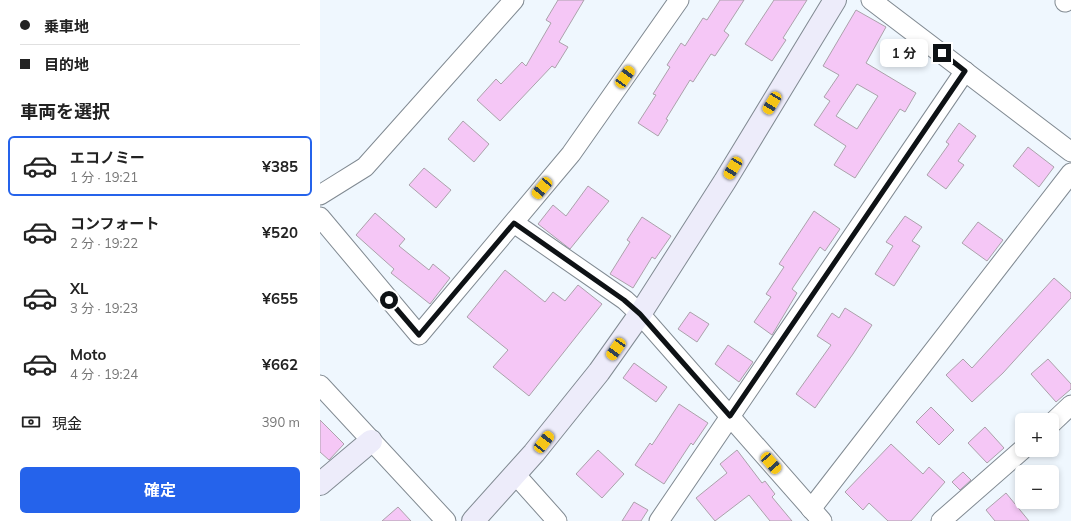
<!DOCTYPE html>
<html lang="ja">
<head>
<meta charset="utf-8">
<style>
	body { margin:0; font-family:Mulish,"Noto Sans JP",sans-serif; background:#f2f2f2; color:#222; height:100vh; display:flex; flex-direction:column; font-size:15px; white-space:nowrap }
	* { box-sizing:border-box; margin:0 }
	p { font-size:13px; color:#767676 }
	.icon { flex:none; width:22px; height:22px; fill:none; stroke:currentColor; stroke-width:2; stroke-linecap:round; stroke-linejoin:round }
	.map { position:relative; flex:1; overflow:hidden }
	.side { display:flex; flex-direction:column; background:#fff; width:320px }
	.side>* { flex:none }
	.top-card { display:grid; align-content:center; height:88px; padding:0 20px; background:#fff }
	.buttons { position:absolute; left:695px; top:413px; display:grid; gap:8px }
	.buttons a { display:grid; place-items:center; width:44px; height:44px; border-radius:6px; background:#fff; box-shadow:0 2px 6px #0003; font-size:20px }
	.end { position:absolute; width:18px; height:18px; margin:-9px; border:5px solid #0e1215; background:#fff; box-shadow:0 0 0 2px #fff }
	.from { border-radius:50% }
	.bubble { position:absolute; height:28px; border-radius:6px; background:#fff; box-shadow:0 2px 6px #0003; font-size:13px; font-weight:700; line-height:28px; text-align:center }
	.car { position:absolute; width:12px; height:24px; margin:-12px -6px; border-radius:5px; box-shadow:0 0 3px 1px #0007; background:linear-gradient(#f5c518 24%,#345 0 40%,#f5c518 0 76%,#345 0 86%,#f5c518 0) }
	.top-card b { display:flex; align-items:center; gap:14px; height:38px; font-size:15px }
	.top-card b+b { border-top:1px solid #e0e0e0 }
	.top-card i { width:10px; height:10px; background:#222 }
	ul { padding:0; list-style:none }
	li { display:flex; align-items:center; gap:12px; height:60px; margin:0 8px 6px; padding:0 12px; border:2px solid transparent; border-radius:6px }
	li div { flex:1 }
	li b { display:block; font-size:15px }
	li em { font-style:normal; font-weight:700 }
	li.active { border-color:#2563eb }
	li>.icon { width:36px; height:36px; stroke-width:1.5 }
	h2 { padding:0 20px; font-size:18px; line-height:48px }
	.pay { display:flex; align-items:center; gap:10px; height:44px; padding:0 20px; font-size:15px }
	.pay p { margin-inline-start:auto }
	.cta { display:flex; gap:8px; margin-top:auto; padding:8px 20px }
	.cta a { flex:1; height:46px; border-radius:6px; background:#2563eb; color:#fff; font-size:16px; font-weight:700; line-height:46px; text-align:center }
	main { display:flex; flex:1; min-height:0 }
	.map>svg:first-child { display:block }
	.building { fill:#f5c7f6; stroke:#aba2ab; fill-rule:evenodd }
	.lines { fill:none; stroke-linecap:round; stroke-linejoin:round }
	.street-casing { stroke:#818a92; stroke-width:21 }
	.secondary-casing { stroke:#818a92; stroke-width:24 }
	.street { stroke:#fff; stroke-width:19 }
	.secondary { stroke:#edecfa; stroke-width:22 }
	.route { stroke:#0e1215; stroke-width:5 }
</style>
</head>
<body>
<main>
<section class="side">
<div class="top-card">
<b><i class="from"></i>乗車地</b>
<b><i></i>目的地</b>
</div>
<h2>車両を選択</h2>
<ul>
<li class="active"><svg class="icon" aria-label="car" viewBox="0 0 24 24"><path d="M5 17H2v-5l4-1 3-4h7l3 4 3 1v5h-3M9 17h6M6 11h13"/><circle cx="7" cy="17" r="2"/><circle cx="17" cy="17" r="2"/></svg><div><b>エコノミー</b><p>1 分 · 19:21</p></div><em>¥385</em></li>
<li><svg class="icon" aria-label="car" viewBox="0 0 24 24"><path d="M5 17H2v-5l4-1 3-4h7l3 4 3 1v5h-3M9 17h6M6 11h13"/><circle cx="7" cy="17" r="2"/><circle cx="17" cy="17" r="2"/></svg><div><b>コンフォート</b><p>2 分 · 19:22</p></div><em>¥520</em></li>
<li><svg class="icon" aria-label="car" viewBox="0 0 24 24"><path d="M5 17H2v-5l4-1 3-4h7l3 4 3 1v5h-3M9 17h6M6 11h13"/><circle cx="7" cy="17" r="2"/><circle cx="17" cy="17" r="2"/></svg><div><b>XL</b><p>3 分 · 19:23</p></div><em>¥655</em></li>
<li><svg class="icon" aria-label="car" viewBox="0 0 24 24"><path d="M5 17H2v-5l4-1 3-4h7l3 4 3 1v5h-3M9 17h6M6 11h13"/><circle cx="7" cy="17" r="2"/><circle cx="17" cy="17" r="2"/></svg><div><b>Moto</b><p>4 分 · 19:24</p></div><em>¥662</em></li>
</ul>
<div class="pay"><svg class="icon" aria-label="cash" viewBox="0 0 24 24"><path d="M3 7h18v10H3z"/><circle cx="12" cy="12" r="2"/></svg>現金<p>390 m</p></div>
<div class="cta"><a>確定</a></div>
</section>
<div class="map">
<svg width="751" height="521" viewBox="0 0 751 521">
	<rect width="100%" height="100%" fill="#eff7fe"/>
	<g class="building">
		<polygon points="238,0 264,0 239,42 248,47 235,68 232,66 180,121 157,100 176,79 181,84 202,62 206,66 231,23 226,20"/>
		<polygon points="400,0 424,0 404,31 409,35 395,56 391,54 373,82 370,80 346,119 348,120 338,136 318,123 336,95 333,94 350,67 347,65 361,43 365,46 383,18 387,20"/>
		<polygon points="454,0 487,0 463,38 466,40 452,61 425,44"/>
		<path d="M 536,10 L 566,27 L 546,63 L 596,93 L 585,112 L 580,109 L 535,178 L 514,165 L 526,146 L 494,125 L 510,101 L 504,97 L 519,75 L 503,66 ZM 537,84 L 558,96 L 537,129 L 516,116 Z"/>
		<polygon points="143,121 169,144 154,162 128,139"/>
		<polygon points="639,123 656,136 638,161 644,165 626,189 607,175 629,144 626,142"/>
		<polygon points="708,147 734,167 719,187 693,166"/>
		<polygon points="104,168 131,190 116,208 89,185"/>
		<polygon points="268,186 289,201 250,249 218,224 233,205 246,216"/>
		<polygon points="494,211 520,229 505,251 500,247 472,289 477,293 452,335 434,322 451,297 446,294 464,267 459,264"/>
		<polygon points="55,213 85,239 79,246 109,270 113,264 130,278 110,304 71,273 74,269 36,235"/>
		<polygon points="585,216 602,227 592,241 600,246 574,286 555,274 573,246 566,242"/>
		<polygon points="322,217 351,236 335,259 332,257 313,288 290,274 310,242 307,240"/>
		<polygon points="658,222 683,240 667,261 642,243"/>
		<polygon points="185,270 225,302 233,292 245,301 258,285 282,304 209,396 173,367 188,350 147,317"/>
		<polygon points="734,278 751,293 751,298 683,373 652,402 626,375 643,359 652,368"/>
		<polygon points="525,308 552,325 533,354 495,408 476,394 511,345 497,336 512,313 519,318"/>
		<polygon points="370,312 389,324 377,342 358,329"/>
		<polygon points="408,345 433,362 419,382 395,364"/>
		<polygon points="728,359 751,384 751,389 736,402 711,374"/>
		<polygon points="314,363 347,387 336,402 303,378"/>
		<polygon points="359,404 388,423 373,445 371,443 344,484 315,465 330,443 332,445"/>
		<polygon points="611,407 634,430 619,445 596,422"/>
		<polygon points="0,420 24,444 9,460 0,452"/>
		<polygon points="665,427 684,448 667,463 648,443"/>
		<polygon points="571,444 603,474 609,467 625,482 591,521 568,521 549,503 543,510 525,492"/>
		<polygon points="278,450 304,474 282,498 256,474"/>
		<polygon points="417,450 442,483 445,481 455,494 452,497 472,521 450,521 429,495 395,521 376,498 407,473 400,464"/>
		<polygon points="643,472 651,480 640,490 632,482"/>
		<polygon points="686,493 709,521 675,521 666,510"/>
		<polygon points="314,502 328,510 321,521 302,521"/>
		<polygon points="78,507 91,521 62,521"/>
	</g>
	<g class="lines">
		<g class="street-casing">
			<g id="street">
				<polyline points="551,0 751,152"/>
				<polyline points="745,2 746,0"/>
				<polyline points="0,195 45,167 194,0"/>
				<polyline points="0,217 99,335 251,154 359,0"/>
				<polyline points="194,223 305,300 320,314 502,521"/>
				<polyline points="0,385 126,521"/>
				<polyline points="732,423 751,405"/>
				<polyline points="195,474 237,521"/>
				<polyline points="491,509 751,173"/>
				<polyline points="339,521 645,71"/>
				<polyline points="621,521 702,450"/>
			</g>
		</g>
		<g class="secondary-casing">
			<g id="secondary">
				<polyline points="0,484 51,441"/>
				<polyline points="153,521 214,453 279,372 320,314 405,181 515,0"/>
			</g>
		</g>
		<use href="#street" class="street"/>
		<use href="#secondary" class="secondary"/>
	</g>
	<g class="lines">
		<polyline class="route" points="69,300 99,335 194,223 304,300 320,314 410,416 645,71 622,53"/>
	</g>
</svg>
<div class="buttons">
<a>+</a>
<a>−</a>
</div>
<i class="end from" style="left:69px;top:300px"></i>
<i class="end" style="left:622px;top:53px"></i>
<div class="bubble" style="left:560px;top:39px;width:48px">1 分</div>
<i class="car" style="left:305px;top:77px;rotate:35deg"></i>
<i class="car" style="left:452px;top:103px;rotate:211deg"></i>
<i class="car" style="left:413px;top:168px;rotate:211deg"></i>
<i class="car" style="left:222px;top:188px;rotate:220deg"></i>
<i class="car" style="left:296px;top:349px;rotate:215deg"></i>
<i class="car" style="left:224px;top:442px;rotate:38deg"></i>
<i class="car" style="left:451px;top:463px;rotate:139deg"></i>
</div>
</main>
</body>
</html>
